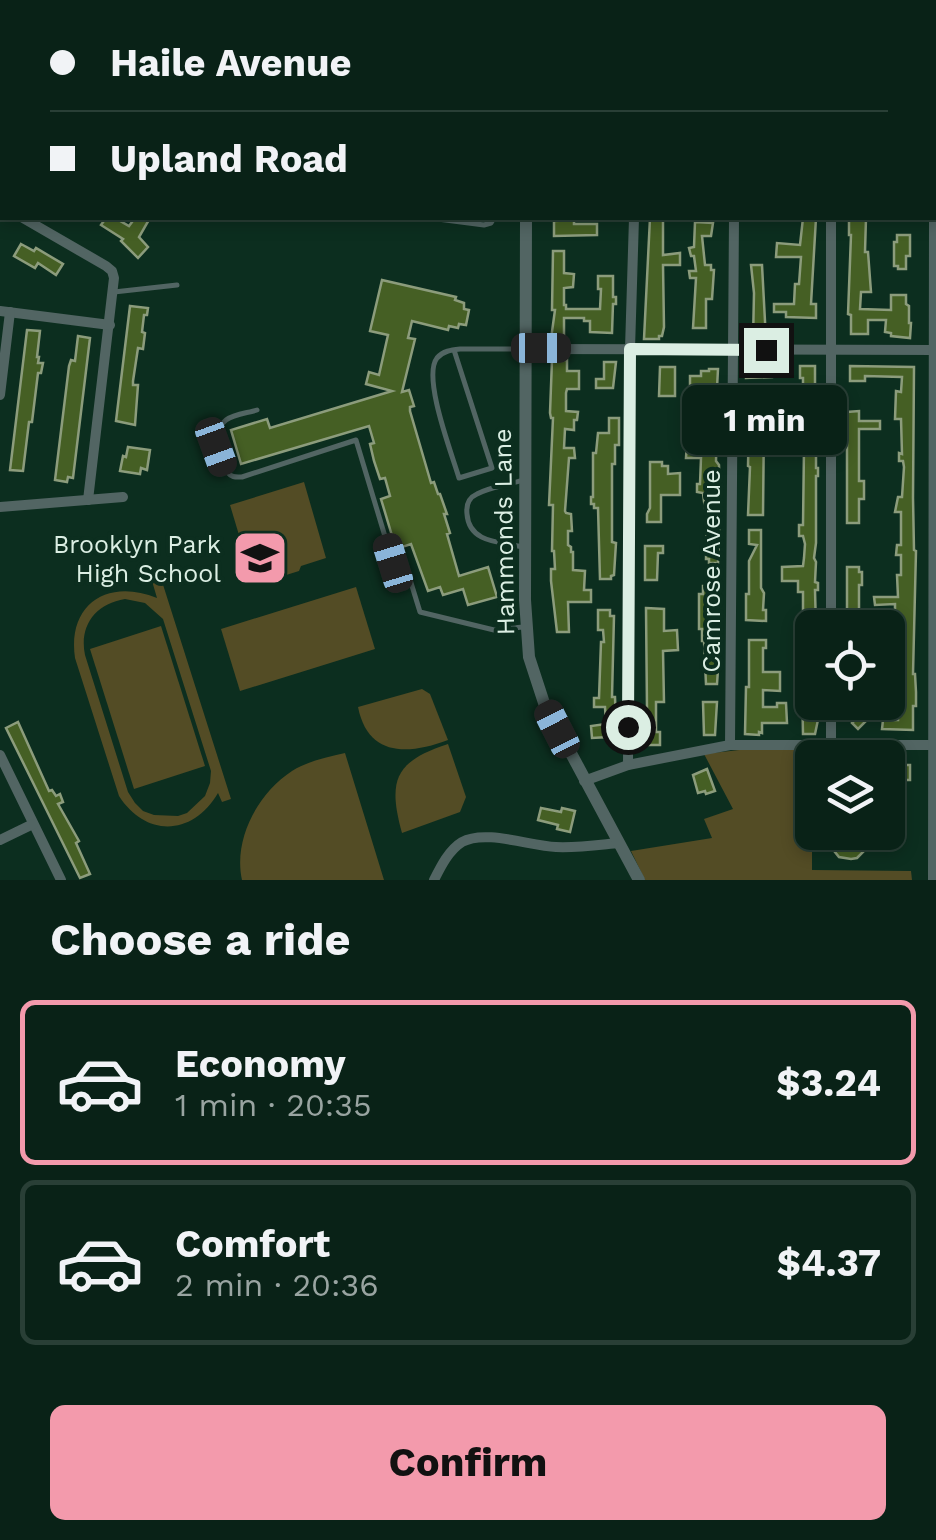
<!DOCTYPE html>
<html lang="en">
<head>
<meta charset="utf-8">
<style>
	body { margin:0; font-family:"Work Sans",sans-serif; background:#122a20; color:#f1f3f6; height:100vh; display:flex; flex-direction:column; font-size:38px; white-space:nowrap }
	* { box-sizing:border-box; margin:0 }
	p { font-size:32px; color:#99a4a1 }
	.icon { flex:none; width:55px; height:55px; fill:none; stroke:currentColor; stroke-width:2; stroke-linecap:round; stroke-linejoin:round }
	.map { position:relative; height:880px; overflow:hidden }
	.panel { display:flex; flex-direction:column; background:#092217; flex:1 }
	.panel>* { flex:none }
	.banner { position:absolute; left:0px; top:0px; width:938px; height:220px; box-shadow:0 5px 15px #0003,0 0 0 2px #293f36; display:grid; align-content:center; height:220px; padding:0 50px; background:#092217 }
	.tools { position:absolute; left:795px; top:610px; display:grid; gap:20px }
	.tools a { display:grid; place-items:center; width:110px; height:110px; border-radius:15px; background:#092217; box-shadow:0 5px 15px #0003,0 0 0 2px #293f36; font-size:50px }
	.end { position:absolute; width:45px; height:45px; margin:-22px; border:12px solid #dbeee3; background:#111; box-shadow:0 0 0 5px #111 }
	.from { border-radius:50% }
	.bubble { position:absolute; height:70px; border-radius:15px; background:#092217; box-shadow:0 5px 15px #0003,0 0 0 2px #293f36; font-size:32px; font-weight:700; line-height:70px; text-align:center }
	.car { position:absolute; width:30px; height:60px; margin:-30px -15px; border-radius:12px; box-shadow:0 0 8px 2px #0007; background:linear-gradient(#222 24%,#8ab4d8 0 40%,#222 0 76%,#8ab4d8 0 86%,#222 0) }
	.banner b { display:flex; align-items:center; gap:35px; height:95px; font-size:38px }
	.banner b+b { border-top:2px solid #293f36 }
	.banner i { width:25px; height:25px; background:#f1f3f6 }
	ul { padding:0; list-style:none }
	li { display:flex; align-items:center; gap:30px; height:165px; margin:0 20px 15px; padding:0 30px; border:5px solid #293f36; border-radius:15px }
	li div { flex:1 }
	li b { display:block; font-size:38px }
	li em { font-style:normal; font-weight:700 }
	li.on { border-color:#f39aac }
	li>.icon { width:90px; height:90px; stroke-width:1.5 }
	h2 { padding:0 50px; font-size:45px; line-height:120px }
	.primary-button { display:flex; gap:20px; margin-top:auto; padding:20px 50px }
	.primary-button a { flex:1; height:115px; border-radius:15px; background:#f39aac; color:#111; font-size:40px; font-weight:700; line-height:115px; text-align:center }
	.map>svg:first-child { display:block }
	.green { fill:#534c25; fill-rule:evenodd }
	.building { fill:#455f24; stroke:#8c9c7c; stroke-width:2.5 }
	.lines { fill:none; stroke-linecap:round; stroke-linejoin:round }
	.service { stroke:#526563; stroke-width:5 }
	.minor { stroke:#526563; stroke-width:10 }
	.tertiary { stroke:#526563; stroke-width:12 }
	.route { stroke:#dbeee3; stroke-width:12 }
	.labels { text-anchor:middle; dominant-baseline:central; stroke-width:8; stroke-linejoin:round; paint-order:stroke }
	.street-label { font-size:25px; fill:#dbeee3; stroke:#0c2e1f }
	.poi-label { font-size:25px; fill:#dbeee3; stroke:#0c2e1f; text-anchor:end }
</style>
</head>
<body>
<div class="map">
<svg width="936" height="880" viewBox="0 0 936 880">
	<rect width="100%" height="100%" fill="#0c2e1f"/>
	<g class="green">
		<polygon points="304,482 326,558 301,566 299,571 254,585 230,505"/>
		<path d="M 159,572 L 231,799 L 222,802 L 218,793 C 193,836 146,838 119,796 L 75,658 C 67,603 109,578 157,598 L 150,574 ZM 125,599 L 145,603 L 163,619 L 211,771 L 210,783 L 205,796 L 187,813 L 178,816 L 154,815 L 143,811 L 135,803 L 128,792 L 85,655 C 79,626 95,604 125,599 Z"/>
		<polygon points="356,587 375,649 240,691 221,629"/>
		<polygon points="161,626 205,766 134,789 90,649"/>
		<path d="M 422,689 L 430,694 L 448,740 C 408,755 368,757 358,707 Z"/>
		<path d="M 448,744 L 466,797 L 460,812 L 402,833 C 387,779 396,761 448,744 Z"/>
		<polygon points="855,749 855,757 812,758 812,870 911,871 912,880 645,880 631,851 712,838 704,819 733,809 704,754 739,750"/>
		<path d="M 345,753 L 384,880 L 242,880 C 233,839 258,793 292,771 C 308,761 327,757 345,753 Z"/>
	</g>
	<g class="building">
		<polygon points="106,218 115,218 129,226 135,218 150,218 139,237 148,247 138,258 121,241 123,239 101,225"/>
		<polygon points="650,218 663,218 663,255 680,253 680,265 663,265 664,327 662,336 659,336 659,339 644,339"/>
		<polygon points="803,218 816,218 811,304 816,304 816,318 786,317 786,312 774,312 774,304 794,304 795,284 799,284 801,257 776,257 777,243 800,245"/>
		<polygon points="849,218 866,218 865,252 868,252 871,292 861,292 860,309 891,310 891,295 906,295 906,304 909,306 909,323 911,323 910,338 891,336 891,333 885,332 886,320 868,320 868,334 851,334 851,315 848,314 851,235 849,235"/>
		<polygon points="574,220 574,224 597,224 597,235 554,236 554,221"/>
		<polygon points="695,222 713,223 711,236 702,236 705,265 711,265 711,270 714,270 712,299 706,299 706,328 693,328 696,278 690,278 689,271 696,271 694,256 691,256 689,248 694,247"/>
		<polygon points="897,235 910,235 910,256 906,256 906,269 898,269 898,266 894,266 894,242 897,242"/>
		<polygon points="21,244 34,251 36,248 63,264 56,275 38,263 35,268 14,256"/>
		<polygon points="553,251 564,251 564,273 574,274 573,287 564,288 564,305 566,305 566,309 600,309 601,289 598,289 598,276 613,276 613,297 616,297 616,304 613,304 612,333 590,332 590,321 584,321 584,318 564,318 564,339 551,339 555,310 552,310"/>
		<polygon points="751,265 762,265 766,340 753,340 754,293"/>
		<polygon points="382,280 456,297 455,300 464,303 464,309 469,310 466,325 459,324 458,328 449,326 448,330 412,321 408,338 415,339 402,392 409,390 414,406 410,407 410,411 431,483 434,482 438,494 440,494 447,514 444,514 450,533 447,534 459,576 488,567 497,597 468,605 463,589 443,595 440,587 428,591 411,544 396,549 381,499 390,496 385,478 380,479 374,461 370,444 374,443 369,426 241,464 231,430 267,419 270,428 392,391 366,384 369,372 379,375 388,335 370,331"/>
		<polygon points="130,306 148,308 147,315 144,315 142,332 145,333 143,349 138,348 133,381 133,385 138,385 135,425 116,421"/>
		<polygon points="27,330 40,331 37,357 39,357 38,363 43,363 41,373 38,373 32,422 29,422 23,471 10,470"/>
		<polygon points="78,336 90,338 73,478 68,477 67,482 55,480 69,366 71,360 75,361"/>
		<polygon points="552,360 567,360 567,371 579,371 579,389 567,389 566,393 566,411 578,412 577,420 574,420 574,430 565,429 564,448 574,448 575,458 569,458 565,511 566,513 571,514 572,531 568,531 568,545 571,547 571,552 573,552 573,570 585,571 584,590 591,590 591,602 568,602 569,632 557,632 551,581 551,569 555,569 554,551 552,551 553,505 549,505 553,418 551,418 550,413"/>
		<polygon points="604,362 616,362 613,388 596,388 596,379 604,379"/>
		<polygon points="746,365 772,365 772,377 746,378"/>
		<polygon points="800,366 815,366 815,424 816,438 818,438 818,445 816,445 816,468 818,468 818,476 816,476 816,543 814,558 816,562 815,582 818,583 818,590 815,590 816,628 812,628 812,702 815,702 815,715 819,715 815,734 803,734 801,635 803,635 803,592 798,592 798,581 782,581 782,567 803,566 804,558 805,544 803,536 799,536 799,525 803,525 804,448 798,448 798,437 783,437 784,421 796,421 796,411 803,410 803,378 800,378"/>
		<polygon points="850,366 914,367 913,498 914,550 916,551 913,674 915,674 916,692 916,706 913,706 913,730 882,729 883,720 898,720 898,714 901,714 903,683 901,683 901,679 898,679 898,672 902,672 903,658 895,658 895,604 875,605 874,597 898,597 897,575 901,575 901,555 896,555 897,545 901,545 901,512 895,512 898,497 902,497 904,467 903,461 899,461 899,453 902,454 901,419 895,419 896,391 901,392 902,377 865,376 865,381 850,381"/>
		<polygon points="660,367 675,367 675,396 659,396"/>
		<polygon points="709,369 718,369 717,388 697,388 697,399 690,399 690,376 701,376 701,371 709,371"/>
		<polygon points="777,390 789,390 789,406 749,408 749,391 761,391 762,399 777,399"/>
		<polygon points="859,411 859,421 880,421 880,429 859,429 859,481 864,481 864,499 859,499 859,523 847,523 847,430 844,430 844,419 847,419 847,412"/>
		<polygon points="609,418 619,418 619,445 615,445 615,464 612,464 612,542 616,543 614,575 611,576 611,579 600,579 598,508 594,508 594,504 591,504 591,497 593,497 593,453 596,453 598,433 609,433"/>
		<polygon points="749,420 764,420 763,515 748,515 750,467 748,466"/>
		<polygon points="702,423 717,423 716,461 719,465 720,504 718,563 709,563 709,559 706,559 707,509 705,509 703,493 697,492 697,484 700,484 701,458 686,458 687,442 702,443"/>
		<polygon points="128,447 150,450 147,470 141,468 140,474 120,471 123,456 126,457"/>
		<polygon points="650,462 662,462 662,466 668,466 668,474 680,473 680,495 661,495 661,522 647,522 647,514 650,508"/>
		<polygon points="749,530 761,530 761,588 764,593 763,610 766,610 766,621 746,620 746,594 749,594 749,561 757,545 749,544"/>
		<polygon points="645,546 663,546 663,553 658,553 657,580 645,580"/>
		<polygon points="847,567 859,567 859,572 862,572 862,585 859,585 859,617 847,617"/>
		<polygon points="703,586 715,586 714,628 717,628 717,655 719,655 717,684 706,684 704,641 702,641 702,629 699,629 699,594 703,594"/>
		<polygon points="646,608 664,609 664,631 677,630 678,650 663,651 664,702 656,702 656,732 660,732 660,745 643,745 642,741 642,709 647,709"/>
		<polygon points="598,610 610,610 610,616 614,616 612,697 615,697 616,725 613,726 614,731 608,731 609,737 592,738 591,726 606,724 605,707 594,707 594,698 599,698 601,642 604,642 603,630 598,630"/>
		<polygon points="749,640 766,640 766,648 763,648 763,672 780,672 780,691 763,690 763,707 777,707 777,703 786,703 787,723 762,723 762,733 759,732 759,735 745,734 746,687 749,687"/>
		<polygon points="703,702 717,702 715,735 704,735"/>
		<polygon points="854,702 859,702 865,709 863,711 869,718 858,729 852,723 855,720 846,711"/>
		<polygon points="18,722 49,791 52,790 56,796 60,794 63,802 58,804 79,841 76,843 90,874 80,878 6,728"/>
		<rect x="888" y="765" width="22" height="15"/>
		<polygon points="707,769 715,791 706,794 705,791 698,793 693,775"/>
		<polygon points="541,808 561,812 562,808 575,811 570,832 557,829 558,825 538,820"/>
		<polygon points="831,832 867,832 866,849 857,858 851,859 839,857 831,847"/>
	</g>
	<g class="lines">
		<g class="service">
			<polyline points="130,0 131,2"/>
			<polyline points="491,0 491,2"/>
			<polyline points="187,2 187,0"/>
			<polyline points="209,2 209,0"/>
			<polyline points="235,2 236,0"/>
			<polyline points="264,2 264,0"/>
			<polyline points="290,2 291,0"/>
			<polyline points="325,2 325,0"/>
			<polyline points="770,2 770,0"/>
			<polyline points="810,2 810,0"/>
			<polyline points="430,218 484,225 491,223 494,218"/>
			<polyline points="114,292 177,285"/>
			<path d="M 454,350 L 492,468 L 459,478 C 452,454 422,377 437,358 C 443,351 451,350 460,349 L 524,349"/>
			<path d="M 257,410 C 248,413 234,414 226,420 C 211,431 215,461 227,472 C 232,478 236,477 242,477 L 356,440 L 393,563 L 404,560 L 420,612 L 494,630 L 523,627"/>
			<path d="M 523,480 C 508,485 490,487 477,494 C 468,498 466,505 467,514 C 469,543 500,542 523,547"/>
		</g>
		<g class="minor">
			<polyline points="726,0 743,2"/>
			<polyline points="48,2 48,0"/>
			<polyline points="640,2 640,0"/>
			<polyline points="935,2 935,0"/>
			<polyline points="935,30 936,30"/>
			<polyline points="0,138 2,139"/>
			<polyline points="0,211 2,211"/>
			<polyline points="23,218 106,266 112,271 114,278 88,500"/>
			<polyline points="0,311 110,325"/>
			<polyline points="526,349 936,350"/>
			<polyline points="0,395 10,312"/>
			<polyline points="0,507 123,497"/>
			<polyline points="831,628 831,218"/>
			<polyline points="831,744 831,702"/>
			<polyline points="730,745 734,218"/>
			<polyline points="0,755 61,880"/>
			<polyline points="628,765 630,349 634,218"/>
			<polyline points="584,781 628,765 730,745 936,745"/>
			<polyline points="0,840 33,824"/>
			<path d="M 434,880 C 441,866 449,850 462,842 C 485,829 530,846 556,847 C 577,848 598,845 619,843"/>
			<polyline points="933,880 934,218"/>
		</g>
		<g class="tertiary">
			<polyline points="517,0 517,2"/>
			<polyline points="529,2 530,0"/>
			<polyline points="526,218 525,600 529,657 544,703 639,880"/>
		</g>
	</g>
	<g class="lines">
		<polyline class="route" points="628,727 630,349 766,350"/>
	</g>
	<defs>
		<g id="school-square" transform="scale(2.875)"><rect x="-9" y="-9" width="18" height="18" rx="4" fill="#f39aac" stroke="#0c2e1f"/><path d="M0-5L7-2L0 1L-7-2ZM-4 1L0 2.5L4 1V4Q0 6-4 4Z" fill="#111"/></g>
	</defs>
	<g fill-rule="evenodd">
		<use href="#school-square" x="260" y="558"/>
	</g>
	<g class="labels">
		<g class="street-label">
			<text transform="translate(504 532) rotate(-91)">Hammonds Lane</text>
			<text transform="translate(711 571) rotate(-90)">Camrose Avenue</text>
		</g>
		<g class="poi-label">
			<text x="221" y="544">Brooklyn Park<tspan x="221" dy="29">High School</tspan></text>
		</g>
	</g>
</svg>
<div class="tools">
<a><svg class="icon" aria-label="locate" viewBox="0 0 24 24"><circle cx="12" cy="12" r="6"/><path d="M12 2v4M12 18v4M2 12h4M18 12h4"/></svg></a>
<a><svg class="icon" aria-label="layers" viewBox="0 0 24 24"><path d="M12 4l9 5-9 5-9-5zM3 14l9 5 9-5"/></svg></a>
</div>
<i class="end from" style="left:628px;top:727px"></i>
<i class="end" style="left:766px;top:350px"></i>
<div class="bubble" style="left:682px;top:385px;width:165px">1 min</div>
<i class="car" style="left:541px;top:348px;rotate:90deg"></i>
<i class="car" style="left:216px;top:447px;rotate:160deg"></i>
<i class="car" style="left:393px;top:563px;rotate:343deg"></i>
<i class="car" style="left:557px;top:729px;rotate:333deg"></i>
<div class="banner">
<b><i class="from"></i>Haile Avenue</b>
<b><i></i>Upland Road</b>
</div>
</div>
<section class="panel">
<h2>Choose a ride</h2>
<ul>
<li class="on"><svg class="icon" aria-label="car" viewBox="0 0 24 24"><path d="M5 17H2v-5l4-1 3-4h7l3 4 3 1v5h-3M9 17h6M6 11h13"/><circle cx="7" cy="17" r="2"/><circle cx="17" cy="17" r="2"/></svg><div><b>Economy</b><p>1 min · 20:35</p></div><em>$3.24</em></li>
<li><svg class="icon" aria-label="car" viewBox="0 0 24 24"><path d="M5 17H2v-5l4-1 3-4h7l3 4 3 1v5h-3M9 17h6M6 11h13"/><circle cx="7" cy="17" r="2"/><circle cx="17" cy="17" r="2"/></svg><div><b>Comfort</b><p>2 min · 20:36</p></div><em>$4.37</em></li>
</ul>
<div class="primary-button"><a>Confirm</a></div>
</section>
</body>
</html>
